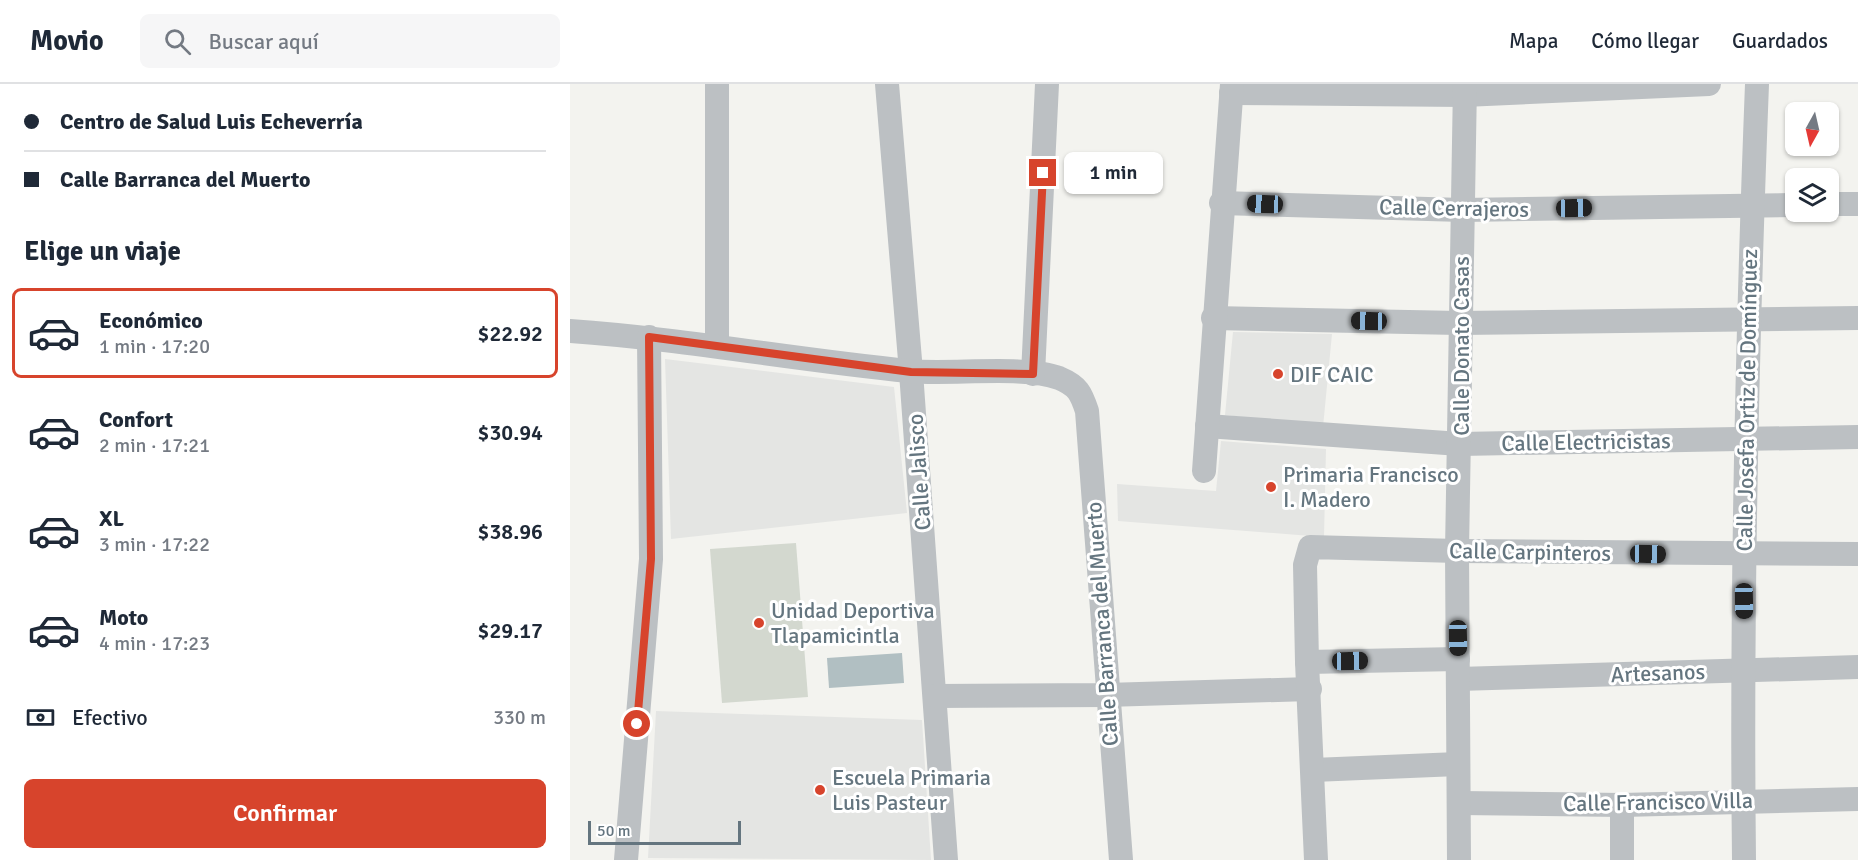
<!DOCTYPE html>
<html lang="es">
<head>
<meta charset="utf-8">
<style>
	body { margin:0; font-family:Signika,sans-serif; background:#f6f6f7; color:#1f2937; height:100vh; display:flex; flex-direction:column; font-size:22px; white-space:nowrap }
	* { box-sizing:border-box; margin:0 }
	p { font-size:20px; color:#747a83 }
	.icon { flex:none; width:33px; height:33px; fill:none; stroke:currentColor; stroke-width:2; stroke-linecap:round; stroke-linejoin:round }
	.map { position:relative; flex:1; overflow:hidden }
	.side { display:flex; flex-direction:column; background:#fff; width:570px }
	.side>* { flex:none }
	.banner { display:grid; align-content:center; height:132px; padding:0 24px; background:#fff }
	.needle { width:39px; rotate:188deg }
	.controls { position:absolute; left:1215px; top:18px; display:grid; gap:12px }
	.controls a { display:grid; place-items:center; width:54px; height:54px; border-radius:9px; background:#fff; box-shadow:0 2px 4px #0004; font-size:30px }
	.scale { position:absolute; left:18px; bottom:15px; width:153px; box-sizing:border-box; padding-left:6px; border:3px solid #64757f; border-top:0; font-size:16px; line-height:21px; white-space:nowrap; color:#64757f; -webkit-text-stroke:4px #fff; paint-order:stroke }
	.end { position:absolute; width:27px; height:27px; margin:-14px; border:8px solid #d7442c; background:#fff; box-shadow:0 0 0 3px #fff }
	.from { border-radius:50% }
	.bubble { position:absolute; height:42px; border-radius:9px; background:#fff; box-shadow:0 2px 4px #0004; font-size:20px; font-weight:600; line-height:42px; text-align:center }
	.car { position:absolute; width:18px; height:36px; margin:-18px -9px; border-radius:8px; box-shadow:0 0 4px 2px #0007; background:linear-gradient(#222 24%,#8ab4d8 0 40%,#222 0 76%,#8ab4d8 0 86%,#222 0) }
	.banner b { display:flex; align-items:center; gap:21px; height:57px; font-size:22px }
	.banner b+b { border-top:2px solid #e0e1e3 }
	.banner i { width:15px; height:15px; background:#1f2937 }
	ul { padding:0; list-style:none }
	li { display:flex; align-items:center; gap:18px; height:90px; margin:0 12px 9px; padding:0 12px; border:3px solid transparent; border-radius:9px }
	li div { flex:1 }
	li b { display:block; font-size:22px }
	li em { font-style:normal; font-weight:600 }
	li.active { border-color:#d7442c }
	li>.icon { width:54px; height:54px; stroke-width:1.5 }
	h2 { padding:0 24px; font-size:27px; line-height:72px }
	.pay { display:flex; align-items:center; gap:15px; height:66px; padding:0 24px; font-size:22px }
	.pay p { margin-inline-start:auto }
	.cta { display:flex; gap:12px; margin-top:auto; padding:12px 24px }
	.cta a { flex:1; height:69px; border-radius:9px; background:#d7442c; color:#fff; font-size:24px; font-weight:600; line-height:69px; text-align:center }
	header { display:flex; align-items:center; gap:36px; box-sizing:border-box; height:84px; padding:0 30px; background:#fff; border-bottom:2px solid #e0e1e3 }
	header strong { font-size:28px }
	nav { display:flex; gap:33px; margin-inline-start:auto; font-size:21px }
	.search { width:420px; height:54px; background:#f6f6f7; display:flex; align-items:center; gap:15px; box-sizing:border-box; padding:0 21px; border-radius:9px; color:#747a83; font-size:22px }
	main { display:flex; flex:1; min-height:0 }
	.map>svg:first-child { display:block }
	.built { fill:#e4e5e3 }
	.green { fill:#d3d8cf }
	.water { fill:#b1bfc2 }
	.lines { fill:none; stroke-linecap:round; stroke-linejoin:round }
	.minor { stroke:#bcc0c3; stroke-width:24 }
	.route { stroke:#d7442c; stroke-width:8 }
	.poi-dot { fill:#d7442c; stroke:#fff; stroke-width:2 }
	.labels { text-anchor:middle; dominant-baseline:central; stroke-width:6; stroke-linejoin:round; paint-order:stroke }
	.street-label { font-size:22px; fill:#64757f; stroke:#fff }
	.poi-label { font-size:22px; fill:#64757f; stroke:#fff; text-anchor:start }
</style>
</head>
<body>
<header>
<strong>Movio</strong>
<div class="search"><svg class="icon" aria-label="search" viewBox="0 0 24 24"><circle cx="10" cy="10" r="6"/><path d="M15 15l6 6"/></svg>Buscar aquí</div>
<nav><a>Mapa</a><a>Cómo llegar</a><a>Guardados</a></nav>
</header>
<main>
<section class="side">
<div class="banner">
<b><i class="from"></i>Centro de Salud Luis Echeverría</b>
<b><i></i>Calle Barranca del Muerto</b>
</div>
<h2>Elige un viaje</h2>
<ul>
<li class="active"><svg class="icon" aria-label="car" viewBox="0 0 24 24"><path d="M5 17H2v-5l4-1 3-4h7l3 4 3 1v5h-3M9 17h6M6 11h13"/><circle cx="7" cy="17" r="2"/><circle cx="17" cy="17" r="2"/></svg><div><b>Económico</b><p>1 min · 17:20</p></div><em>$22.92</em></li>
<li><svg class="icon" aria-label="car" viewBox="0 0 24 24"><path d="M5 17H2v-5l4-1 3-4h7l3 4 3 1v5h-3M9 17h6M6 11h13"/><circle cx="7" cy="17" r="2"/><circle cx="17" cy="17" r="2"/></svg><div><b>Confort</b><p>2 min · 17:21</p></div><em>$30.94</em></li>
<li><svg class="icon" aria-label="car" viewBox="0 0 24 24"><path d="M5 17H2v-5l4-1 3-4h7l3 4 3 1v5h-3M9 17h6M6 11h13"/><circle cx="7" cy="17" r="2"/><circle cx="17" cy="17" r="2"/></svg><div><b>XL</b><p>3 min · 17:22</p></div><em>$38.96</em></li>
<li><svg class="icon" aria-label="car" viewBox="0 0 24 24"><path d="M5 17H2v-5l4-1 3-4h7l3 4 3 1v5h-3M9 17h6M6 11h13"/><circle cx="7" cy="17" r="2"/><circle cx="17" cy="17" r="2"/></svg><div><b>Moto</b><p>4 min · 17:23</p></div><em>$29.17</em></li>
</ul>
<div class="pay"><svg class="icon" aria-label="cash" viewBox="0 0 24 24"><path d="M3 7h18v10H3z"/><circle cx="12" cy="12" r="2"/></svg>Efectivo<p>330 m</p></div>
<div class="cta"><a>Confirmar</a></div>
</section>
<div class="map">
<svg width="1288" height="776" viewBox="0 0 1288 776">
	<rect width="100%" height="100%" fill="#f3f3ef"/>
	<g class="built">
		<polygon points="663,248 762,250 753,343 655,331"/>
		<polygon points="95,275 324,303 337,429 101,455"/>
		<polygon points="651,357 756,365 754,453 548,437 547,400 646,407"/>
		<polygon points="86,627 352,636 361,776 78,774"/>
	</g>
	<polygon class="green" points="226,459 238,613 152,619 140,465"/>
	<polygon class="water" points="332,569 334,599 259,604 257,574"/>
	<g class="lines">
		<g class="minor">
			<polyline points="147,0 147,262"/>
			<polyline points="317,0 341,288 376,776"/>
			<polyline points="661,9 894,11 1139,0"/>
			<polyline points="651,119 893,126 1226,121"/>
			<polyline points="1258,120 1288,120"/>
			<polyline points="643,234 889,239 1288,234"/>
			<path d="M 0,247 C 114,255 226,276 339,287 C 379,291 456,281 489,294 C 508,302 511,309 517,327 L 551,776"/>
			<polyline points="463,290 477,0"/>
			<polyline points="637,342 890,360 1288,353"/>
			<polyline points="634,387 662,0"/>
			<polyline points="737,578 888,575"/>
			<polyline points="888,595 1288,583"/>
			<polyline points="365,612 536,611 740,605"/>
			<polyline points="743,686 888,680"/>
			<polyline points="889,719 1052,721 1288,715"/>
			<polyline points="1052,721 1052,776"/>
			<polyline points="56,776 81,475 79,253"/>
			<polyline points="746,776 737,578 735,481 740,463 887,467 1288,470"/>
			<polyline points="889,776 887,467 895,0"/>
			<path d="M 1174,776 C 1171,517 1177,259 1187,0"/>
		</g>
	</g>
	<g class="lines">
		<polyline class="route" points="67,640 81,475 79,253 341,288 463,290 473,89"/>
	</g>
	<g class="poi-dot">
		<circle cx="708" cy="290" r="6"/>
		<circle cx="701" cy="403" r="6"/>
		<circle cx="189" cy="539" r="6"/>
		<circle cx="250" cy="706" r="6"/>
	</g>
	<g class="labels">
		<g class="street-label">
			<text transform="translate(884 124) rotate(1)">Calle Cerrajeros</text>
			<text transform="translate(891 262) rotate(-90)">Calle Donato Casas</text>
			<text transform="translate(1177 316) rotate(-89)">Calle Josefa Ortiz de Domínguez</text>
			<text transform="translate(1016 358) rotate(-1)">Calle Electricistas</text>
			<text transform="translate(349 388) rotate(-94)">Calle Jalisco</text>
			<text transform="translate(960 468) rotate(1)">Calle Carpinteros</text>
			<text transform="translate(532 540) rotate(-94)">Calle Barranca del Muerto</text>
			<text transform="translate(1088 589) rotate(-2)">Artesanos</text>
			<text transform="translate(1088 718) rotate(-1)">Calle Francisco Villa</text>
		</g>
		<g class="poi-label">
			<text x="720" y="290">DIF CAIC</text>
			<text x="713" y="390">Primaria Francisco<tspan x="713" dy="25">I. Madero</tspan></text>
			<text x="201" y="526">Unidad Deportiva<tspan x="201" dy="25">Tlapamicintla</tspan></text>
			<text x="262" y="693">Escuela Primaria<tspan x="262" dy="25">Luis Pasteur</tspan></text>
		</g>
	</g>
</svg>
<div class="controls">
<a><svg class="needle" viewBox="-14 -14 28 28"><path d="M0-13l5 13h-10z" fill="#e53935"/><path d="M0 13l5-13h-10z" fill="#747a83"/></svg></a>
<a><svg class="icon" aria-label="layers" viewBox="0 0 24 24"><path d="M12 4l9 5-9 5-9-5zM3 14l9 5 9-5"/></svg></a>
</div>
<div class="scale">50 m</div>
<i class="end from" style="left:67px;top:640px"></i>
<i class="end" style="left:473px;top:89px"></i>
<div class="bubble" style="left:494px;top:68px;width:99px">1 min</div>
<i class="car" style="left:695px;top:120px;rotate:272deg"></i>
<i class="car" style="left:1004px;top:124px;rotate:89deg"></i>
<i class="car" style="left:799px;top:237px;rotate:271deg"></i>
<i class="car" style="left:1078px;top:470px;rotate:91deg"></i>
<i class="car" style="left:1174px;top:517px;rotate:179deg"></i>
<i class="car" style="left:888px;top:554px;rotate:179deg"></i>
<i class="car" style="left:780px;top:577px;rotate:89deg"></i>
</div>
</main>
</body>
</html>
